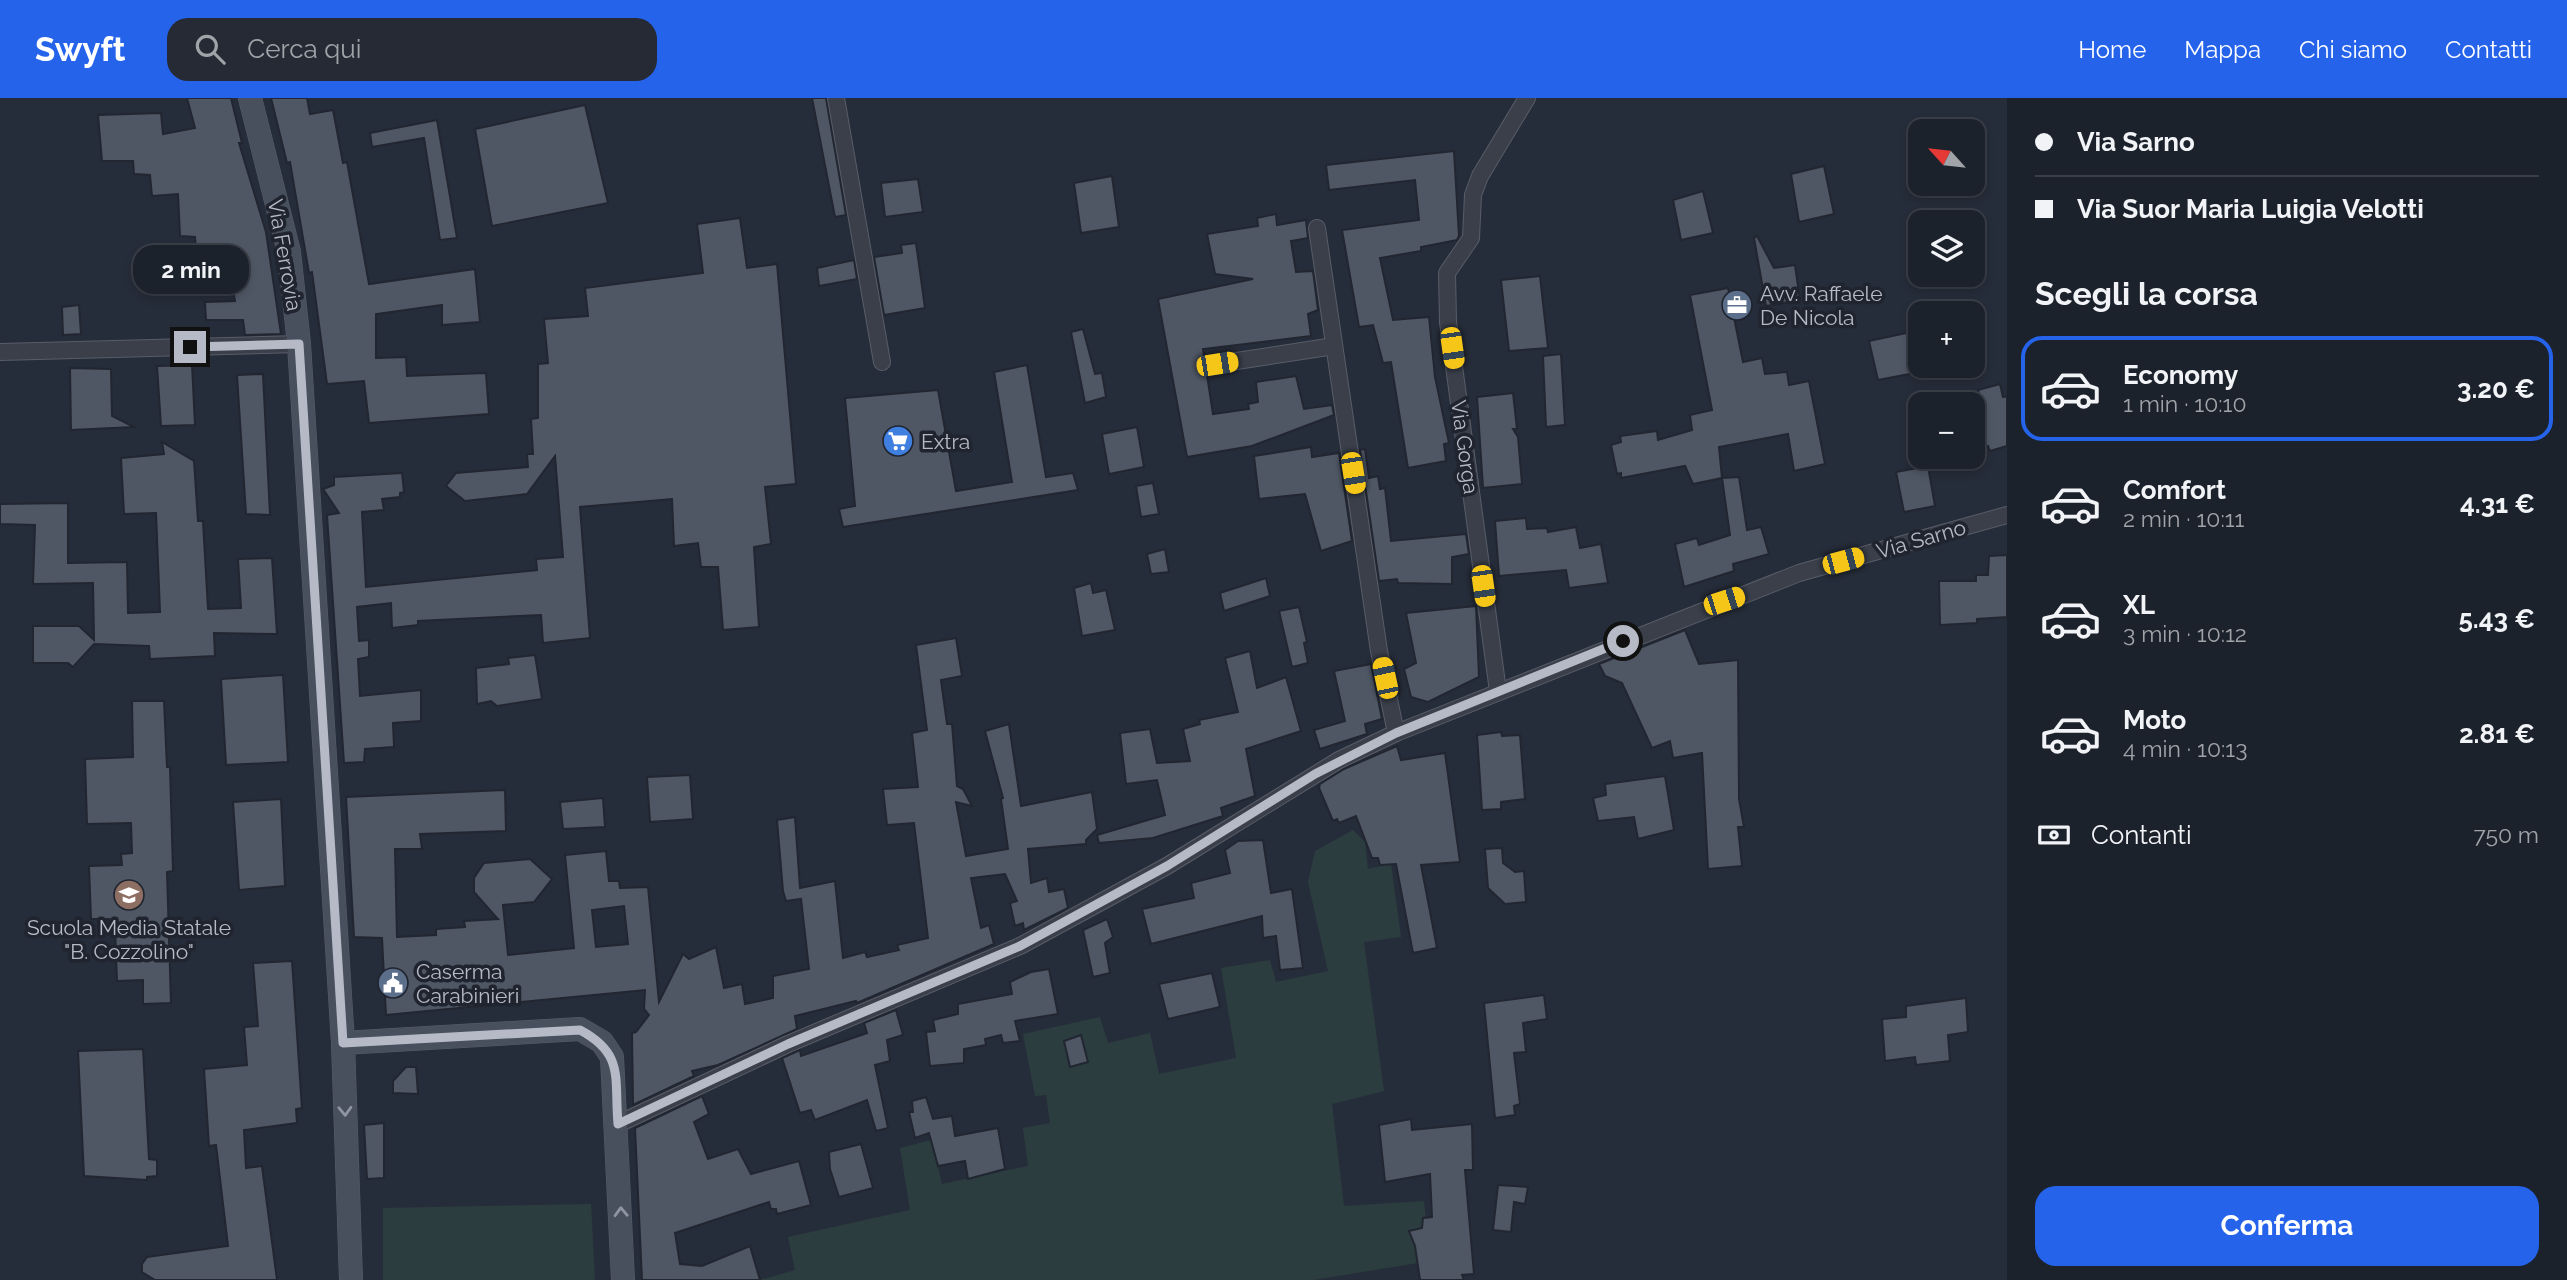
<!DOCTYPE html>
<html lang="it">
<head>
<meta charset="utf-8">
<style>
	body { margin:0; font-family:Raleway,sans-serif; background:#252a34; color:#f1f3f6; height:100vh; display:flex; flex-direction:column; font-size:26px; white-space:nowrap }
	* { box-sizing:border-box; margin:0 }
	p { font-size:23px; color:#a0a4a9 }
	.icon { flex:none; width:38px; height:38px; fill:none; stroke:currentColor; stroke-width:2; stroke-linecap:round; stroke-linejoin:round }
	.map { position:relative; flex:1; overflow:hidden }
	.sheet { display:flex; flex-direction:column; background:#1c222c; width:560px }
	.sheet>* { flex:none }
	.guide { display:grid; align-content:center; height:154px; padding:0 28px; background:#1c222c }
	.needle { width:46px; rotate:297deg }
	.buttons { position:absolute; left:1908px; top:21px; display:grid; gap:14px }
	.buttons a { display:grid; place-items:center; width:77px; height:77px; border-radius:14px; background:#1c222c; box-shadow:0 4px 10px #0003,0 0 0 2px #3a3f48; font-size:35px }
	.end { position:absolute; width:32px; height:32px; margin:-16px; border:9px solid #b5bac6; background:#111; box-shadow:0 0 0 4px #111 }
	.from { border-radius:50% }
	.bubble { position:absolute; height:49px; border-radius:21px; background:#1c222c; box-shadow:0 4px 10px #0003,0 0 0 2px #3a3f48; font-size:23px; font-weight:700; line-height:49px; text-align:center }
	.car { position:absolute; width:21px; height:42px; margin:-21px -10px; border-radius:9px; box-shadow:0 0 5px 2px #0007; background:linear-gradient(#f5c518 24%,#345 0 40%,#f5c518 0 76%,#345 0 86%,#f5c518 0) }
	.guide b { display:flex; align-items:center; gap:24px; height:66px; font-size:26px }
	.guide b+b { border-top:2px solid #3a3f48 }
	.guide i { width:18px; height:18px; background:#f1f3f6 }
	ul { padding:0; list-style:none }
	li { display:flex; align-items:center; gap:21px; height:105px; margin:0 14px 10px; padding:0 14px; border:4px solid transparent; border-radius:21px }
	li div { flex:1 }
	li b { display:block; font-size:26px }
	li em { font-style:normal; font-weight:700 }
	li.on { border-color:#2563eb }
	li>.icon { width:63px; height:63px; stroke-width:1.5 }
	h2 { padding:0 28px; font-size:32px; line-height:84px }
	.pay { display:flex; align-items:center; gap:18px; height:77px; padding:0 28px; font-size:26px }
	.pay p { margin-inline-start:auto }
	.primary-button { display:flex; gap:14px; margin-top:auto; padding:14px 28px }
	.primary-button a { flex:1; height:80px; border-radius:21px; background:#2563eb; color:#fff; font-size:28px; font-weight:700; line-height:80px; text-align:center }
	header { display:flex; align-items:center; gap:42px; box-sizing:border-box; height:98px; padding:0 35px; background:#2563eb; color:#fff }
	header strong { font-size:33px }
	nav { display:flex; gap:38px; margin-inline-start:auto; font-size:24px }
	.search { width:490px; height:63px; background:#252a34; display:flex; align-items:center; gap:18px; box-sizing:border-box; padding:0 24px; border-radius:21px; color:#a0a4a9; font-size:26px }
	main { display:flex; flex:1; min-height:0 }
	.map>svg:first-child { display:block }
	.green { fill:#2c3d3f }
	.building { fill:#4f5765; stroke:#212631; stroke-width:2; fill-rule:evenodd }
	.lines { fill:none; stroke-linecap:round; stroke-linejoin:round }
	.street-casing { stroke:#585d68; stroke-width:18 }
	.secondary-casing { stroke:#585d68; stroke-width:24 }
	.street { stroke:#3a3f4a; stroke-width:16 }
	.secondary { stroke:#484f5d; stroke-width:23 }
	.oneway { stroke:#8f95a1 }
	.route { stroke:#b5bac6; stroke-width:9 }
	.labels { text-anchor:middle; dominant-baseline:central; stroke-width:7; stroke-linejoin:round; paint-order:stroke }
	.street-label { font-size:21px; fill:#b5bac6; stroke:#1f242f }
	.poi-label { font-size:21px; fill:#b5bac6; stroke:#1f242f; text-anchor:start }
</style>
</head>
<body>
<header>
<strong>Swyft</strong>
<div class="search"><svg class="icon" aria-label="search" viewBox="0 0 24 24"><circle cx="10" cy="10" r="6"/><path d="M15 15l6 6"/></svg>Cerca qui</div>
<nav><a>Home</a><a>Mappa</a><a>Chi siamo</a><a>Contatti</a></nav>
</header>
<main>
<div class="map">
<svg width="2007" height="1182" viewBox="0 0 2007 1182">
	<rect width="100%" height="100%" fill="#262d3a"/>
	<g class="green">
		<polygon points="1353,732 1365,744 1368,771 1391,766 1401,839 1364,844 1384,993 1332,1006 1344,1108 1424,1103 1430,1163 1313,1182 760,1182 795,1172 788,1139 910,1112 900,1050 931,1042 942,1086 1028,1068 1023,1030 1050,1025 1046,997 1035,998 1023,936 1100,919 1108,945 1150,935 1159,976 1236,960 1221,870 1270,862 1276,884 1328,873 1308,784 1315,753"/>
		<polygon points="591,1106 595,1182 383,1182 383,1110"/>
	</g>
	<g class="building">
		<polygon points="187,0 231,0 242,45 239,45 266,134 281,236 245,237 243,222 206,222 205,204 235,203 225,152 196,152 195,139 180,138 178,96 152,98 150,77 134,76 133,63 102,63 98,17 161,15 163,36 195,30"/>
		<polygon points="271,0 307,0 310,16 333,12 343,65 347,64 369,186 475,171 480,224 442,227 442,207 376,216 376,260 406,259 407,278 486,275 489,316 369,325 364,283 327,286 312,174 309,175 290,64 287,65"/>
		<polygon points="812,0 826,0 846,117 835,119"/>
		<polygon points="585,7 608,105 492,128 475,31"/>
		<polygon points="437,22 457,140 440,142 424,40 372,49 370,35"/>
		<polygon points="1454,53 1459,138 1457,142 1421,149 1421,153 1380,160 1393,222 1429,219 1435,279 1449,345 1444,346 1446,363 1408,370 1391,264 1383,265 1373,227 1359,229 1342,132 1419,122 1415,82 1329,92 1326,67"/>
		<polygon points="1824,68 1834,116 1799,124 1791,76"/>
		<polygon points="1112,78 1119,129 1081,135 1074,85"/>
		<polygon points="918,81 923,114 885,119 881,85"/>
		<polygon points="1703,93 1713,135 1681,142 1673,102"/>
		<polygon points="1276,116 1277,127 1306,122 1308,140 1291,143 1296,174 1313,173 1318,212 1308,216 1311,238 1203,251 1213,316 1249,311 1248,306 1258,304 1256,284 1296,278 1304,311 1332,307 1334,317 1252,348 1187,359 1158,201 1253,181 1215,176 1207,136 1258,128 1257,120"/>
		<polygon points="740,120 747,170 777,166 796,386 765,389 771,446 754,449 759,529 723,532 718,469 701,469 698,445 674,448 672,401 580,409 590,540 543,545 541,517 418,523 418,527 392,530 391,505 357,509 359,543 369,542 369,559 358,561 360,598 421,592 421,623 393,625 394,649 365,651 364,664 344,665 327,417 339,415 323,391 334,387 334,379 402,375 404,394 400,395 400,399 382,401 384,412 362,414 366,489 537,472 536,461 563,459 555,358 527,396 465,403 446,388 456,375 528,369 527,356 533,356 531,321 538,320 538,266 548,265 544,221 588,218 585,190 703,175 697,126"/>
		<polygon points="1757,138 1774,170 1795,167 1800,202 1766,208 1754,140"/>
		<polygon points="916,145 925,210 884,217 874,159 902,155 901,147"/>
		<polygon points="854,162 857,181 819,188 817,170"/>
		<polygon points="1540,178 1548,250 1509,253 1501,182"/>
		<polygon points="1728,190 1743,264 1762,260 1765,276 1787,274 1789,287 1809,283 1825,366 1794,373 1788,336 1719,349 1722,380 1693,386 1685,368 1621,380 1621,375 1617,376 1611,347 1621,344 1620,338 1657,333 1658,342 1692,332 1690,317 1712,312 1690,197"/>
		<polygon points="79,207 81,236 63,237 62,209"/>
		<polygon points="1083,231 1095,276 1102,275 1106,299 1085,305 1071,234"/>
		<polygon points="1920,232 1920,274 1878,282 1869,243"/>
		<polygon points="1561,256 1565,327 1546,329 1543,258"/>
		<polygon points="192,267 195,327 161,328 157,268"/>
		<polygon points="1027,267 1046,379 1073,375 1078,392 843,429 839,411 855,408 845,300 938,292 956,393 1012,384 994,274"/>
		<polygon points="70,270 111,271 112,318 134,329 71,332"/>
		<polygon points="263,276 270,417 246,416 237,277"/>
		<polygon points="2000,286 2003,299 2007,298 2007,348 1990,353 1988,348 1975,352 1972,302 1980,301 1978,292"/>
		<polygon points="1513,295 1517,331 1513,331 1518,339 1522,386 1483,390 1477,299"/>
		<polygon points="1137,329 1144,369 1109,376 1102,336"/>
		<polygon points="162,344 194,363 198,423 203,423 208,511 241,510 238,461 272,460 277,536 214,535 215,558 150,561 149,548 94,546 73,569 68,565 33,565 33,528 79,528 94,542 93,485 33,486 35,427 0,426 0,406 68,405 68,465 127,464 128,515 160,514 156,415 124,416 121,360 164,356"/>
		<polygon points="1311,349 1312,359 1339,355 1352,443 1321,453 1305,396 1259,401 1254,358"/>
		<polygon points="1365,351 1369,380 1378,378 1380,391 1385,390 1391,443 1466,436 1469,456 1452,459 1452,486 1398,485 1397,481 1379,483 1360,352"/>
		<polygon points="1928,368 1935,408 1904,414 1896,374"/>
		<polygon points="1739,379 1747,432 1761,429 1769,456 1733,466 1734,473 1684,489 1675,446 1697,440 1699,447 1730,437 1722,380"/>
		<polygon points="1153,385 1159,416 1141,419 1136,388"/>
		<polygon points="1526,420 1527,431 1547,430 1548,434 1576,429 1580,450 1601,446 1608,485 1569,490 1566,472 1499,478 1495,423"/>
		<polygon points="1165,451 1169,474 1151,476 1147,456"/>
		<polygon points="2007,457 2007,519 1977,521 1977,525 1940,527 1939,483 1976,483 1976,477 1988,477 1989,458"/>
		<polygon points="1266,480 1270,498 1224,513 1220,495"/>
		<polygon points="1091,485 1093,495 1106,492 1115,532 1082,538 1074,490"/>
		<polygon points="1476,508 1479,579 1428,604 1411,599 1404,571 1416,565 1406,515"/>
		<polygon points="1299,509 1307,544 1304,545 1308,565 1292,569 1279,513"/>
		<polygon points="1685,532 1699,566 1738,562 1739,701 1744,729 1738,729 1742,768 1708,771 1702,655 1673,660 1670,643 1652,650 1622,585 1605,578 1599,566"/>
		<path d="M 956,540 L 962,578 L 941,582 L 947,626 L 952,626 L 957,688 L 963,691 L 972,708 L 956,704 L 966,758 L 1008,751 L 1001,701 L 1003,700 L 985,633 L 1009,626 L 1021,708 L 1092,694 L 1097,731 L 1086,742 L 1086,746 L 1028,751 L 1031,785 L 1047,780 L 1049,794 L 1064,791 L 1068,810 L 1024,832 L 1023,825 L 1015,828 L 1010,805 L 1017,803 L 1005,776 L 971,780 L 981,830 L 989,827 L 994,846 L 857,905 L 856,903 L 795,918 L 797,931 L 718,967 L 692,973 L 694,978 L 633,1007 L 632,935 L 636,934 L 649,917 L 644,911 L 645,892 L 386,917 L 382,840 L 354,839 L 346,699 L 505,692 L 506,733 L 420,736 L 422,751 L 395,751 L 397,839 L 436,837 L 436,831 L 465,829 L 464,823 L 498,821 L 474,794 L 474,780 L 484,765 L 530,761 L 552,781 L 534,804 L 503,807 L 508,857 L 574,850 L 565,757 L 606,753 L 609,783 L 619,783 L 620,790 L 648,789 L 659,904 L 683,856 L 689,861 L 716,849 L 724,890 L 742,886 L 745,906 L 773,900 L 773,878 L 809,871 L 801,801 L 786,803 L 783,793 L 777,722 L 795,719 L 800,790 L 835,783 L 843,860 L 865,854 L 867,859 L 899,852 L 897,847 L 928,840 L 914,725 L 887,727 L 883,691 L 918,689 L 912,635 L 927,632 L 916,547 ZM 624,808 L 628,846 L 596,849 L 592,812 Z"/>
		<polygon points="1250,553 1257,590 1286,579 1301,633 1246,651 1255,698 1221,710 1223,718 1153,740 1099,745 1097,737 1165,717 1157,682 1126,686 1120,635 1150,631 1157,665 1190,663 1183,631 1200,626 1199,622 1238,614 1225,560"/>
		<polygon points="535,557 542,601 497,608 491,603 477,606 476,570 509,566 508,560"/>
		<polygon points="1371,566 1382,621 1365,626 1367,636 1320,651 1314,632 1345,623 1334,573"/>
		<polygon points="283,577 288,664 226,667 221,581"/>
		<polygon points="132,603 164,603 167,669 170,669 173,773 167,774 171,905 143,906 143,882 117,883 115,830 109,830 109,821 91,821 89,768 122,767 121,756 132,755 131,725 87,726 85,661 133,659"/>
		<polygon points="1501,634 1502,638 1520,637 1525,701 1501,704 1501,711 1482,712 1477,637"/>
		<polygon points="1397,648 1401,662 1445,655 1460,764 1421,767 1437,850 1413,855 1396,766 1380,767 1378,760 1372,760 1356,718 1339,725 1337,721 1333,723 1319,690 1320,686 1344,671"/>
		<polygon points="690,677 693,721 650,724 647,679"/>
		<polygon points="1665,678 1674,732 1638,741 1634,719 1598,723 1593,700 1606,697 1605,686"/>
		<polygon points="603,700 605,729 563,731 560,704"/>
		<polygon points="281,701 285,788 239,792 233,704"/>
		<polygon points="1263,742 1271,795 1292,791 1303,870 1280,872 1276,838 1263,840 1262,818 1151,846 1142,811 1194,800 1191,785 1230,775 1225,752 1238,743"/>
		<polygon points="1502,750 1503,765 1515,774 1524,773 1526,804 1505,806 1488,790 1485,751"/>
		<polygon points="1107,821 1113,839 1105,845 1110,875 1093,879 1083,832"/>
		<polygon points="292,863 302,1010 296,1011 297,1025 244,1032 246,1070 262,1068 277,1182 155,1182 142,1174 142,1166 147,1159 228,1148 216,1047 209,1048 204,971 247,967 244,929 258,928 253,865"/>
		<polygon points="1049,871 1058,916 1015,923 1020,943 1003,945 1001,937 985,941 986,947 964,951 964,965 930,968 926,934 935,933 933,922 958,916 958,906 1012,896 1010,884 1031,874"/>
		<polygon points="1212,875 1220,909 1168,921 1159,886"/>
		<polygon points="1544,897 1547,921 1523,925 1526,954 1514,955 1520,1006 1514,1008 1515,1017 1495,1020 1484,905"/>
		<polygon points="1966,900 1968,934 1948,937 1950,963 1916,967 1915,959 1885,963 1882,921 1906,919 1906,908"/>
		<polygon points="896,912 903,937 887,942 890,963 875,967 888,1030 876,1033 867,1002 815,1022 811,1012 800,1015 782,960 800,952 801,958 867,935 864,925"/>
		<polygon points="1081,937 1088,964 1070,969 1064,943"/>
		<polygon points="143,951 149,1061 157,1062 157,1078 147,1079 147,1082 84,1078 78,953"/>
		<polygon points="406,969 416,969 418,996 393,995 393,983"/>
		<polygon points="702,998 709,1016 694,1024 708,1061 738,1051 751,1076 799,1063 811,1107 777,1116 776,1111 771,1111 769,1104 675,1135 680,1166 702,1168 750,1148 760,1182 642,1182 635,1030"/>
		<polygon points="926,999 933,1021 952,1018 955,1038 998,1030 1005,1071 968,1081 965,1063 938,1068 929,1035 915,1040 909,1014 913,1014 912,1003"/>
		<polygon points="1411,1021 1412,1032 1472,1026 1473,1072 1465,1072 1474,1176 1462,1177 1464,1182 1420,1182 1415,1148 1409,1133 1422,1130 1423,1120 1432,1119 1430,1076 1385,1084 1379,1027"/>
		<polygon points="384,1025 384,1080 367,1081 364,1027"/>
		<polygon points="861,1046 873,1090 839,1099 830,1071 829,1054"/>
		<polygon points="1498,1087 1528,1089 1525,1106 1514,1104 1511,1134 1493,1132"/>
	</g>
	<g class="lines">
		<g class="street-casing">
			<g id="street">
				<polyline points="836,0 882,264"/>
				<polyline points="1317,130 1379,553 1396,635"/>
				<polyline points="0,254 299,246"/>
				<polyline points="1217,266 1334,248"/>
				<polyline points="1498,593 1448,224 1447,175 1471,140 1473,97 1480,78 1527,0"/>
				<polyline points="618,1026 788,946 1020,848 1167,768 1339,662 1396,635 1799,475 2007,417"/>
			</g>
		</g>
		<g class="secondary-casing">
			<g id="secondary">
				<polyline points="250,0 289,154 299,246 343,945 351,1182"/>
				<polyline points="343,945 580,931 602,944 612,959 623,1182"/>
			</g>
		</g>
		<use href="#street" class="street"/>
		<use href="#secondary" class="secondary"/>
	</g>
	<defs><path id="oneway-chevron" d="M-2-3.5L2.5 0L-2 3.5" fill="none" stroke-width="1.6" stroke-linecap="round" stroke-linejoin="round" transform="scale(1.75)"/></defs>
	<g class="oneway">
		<use href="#oneway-chevron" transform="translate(345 1013) rotate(88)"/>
		<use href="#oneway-chevron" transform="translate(621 1114) rotate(-92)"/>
	</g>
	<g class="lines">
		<path class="route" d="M 190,249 L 299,246 L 343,945 L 580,932 C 625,956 614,980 618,1026 L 788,946 L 1020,848 L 1167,768 L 1315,676 L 1396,635 L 1623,543"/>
	</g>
	<defs>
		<g id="office-disc" transform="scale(1.575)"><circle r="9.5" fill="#5c6f8a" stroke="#1f242f"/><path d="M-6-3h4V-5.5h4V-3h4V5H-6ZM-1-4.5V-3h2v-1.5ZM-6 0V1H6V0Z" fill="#fff"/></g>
		<g id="supermarket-disc" transform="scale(1.575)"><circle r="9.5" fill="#3f7fe0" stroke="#1f242f"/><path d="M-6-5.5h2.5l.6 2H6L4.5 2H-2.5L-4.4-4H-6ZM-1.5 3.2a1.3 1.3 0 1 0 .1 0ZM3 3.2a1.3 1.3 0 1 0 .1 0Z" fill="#fff"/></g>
		<g id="school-disc" transform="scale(1.575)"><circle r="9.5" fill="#8d6e63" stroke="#1f242f"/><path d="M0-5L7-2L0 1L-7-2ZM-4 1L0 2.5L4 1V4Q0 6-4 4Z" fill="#fff"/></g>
		<g id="civic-disc" transform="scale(1.575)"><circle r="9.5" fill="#5c6f8a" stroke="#1f242f"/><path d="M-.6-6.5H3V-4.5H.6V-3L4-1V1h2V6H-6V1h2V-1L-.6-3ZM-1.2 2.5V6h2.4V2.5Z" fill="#fff"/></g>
	</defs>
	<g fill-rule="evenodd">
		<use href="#office-disc" x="1737" y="207"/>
		<use href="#supermarket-disc" x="898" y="343"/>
		<use href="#school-disc" x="129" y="797"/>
		<use href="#civic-disc" x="393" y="885"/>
	</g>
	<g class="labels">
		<g class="street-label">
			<text transform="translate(285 157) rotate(80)">Via Ferrovia</text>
			<text transform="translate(1465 349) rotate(82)">Via Gorga</text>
			<text transform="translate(1921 441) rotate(-16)">Via Sarno</text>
		</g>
		<g class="poi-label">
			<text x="1760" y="195">Avv. Raffaele<tspan x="1760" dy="24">De Nicola</tspan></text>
			<text x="921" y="343">Extra</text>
			<text x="129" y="829" text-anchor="middle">Scuola Media Statale<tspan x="129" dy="24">"B. Cozzolino"</tspan></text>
			<text x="416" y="873">Caserma<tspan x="416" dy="24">Carabinieri</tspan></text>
		</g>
	</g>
</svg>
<div class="buttons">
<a><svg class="needle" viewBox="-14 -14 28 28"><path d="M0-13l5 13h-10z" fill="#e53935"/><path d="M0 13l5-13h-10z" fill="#a0a4a9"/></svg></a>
<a><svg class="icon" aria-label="layers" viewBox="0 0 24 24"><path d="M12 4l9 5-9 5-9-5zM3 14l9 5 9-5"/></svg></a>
<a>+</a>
<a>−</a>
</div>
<i class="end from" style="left:1623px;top:543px"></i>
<i class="end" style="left:190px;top:249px"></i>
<div class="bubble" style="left:133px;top:147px;width:116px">2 min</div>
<i class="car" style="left:1452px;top:250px;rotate:172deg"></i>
<i class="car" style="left:1217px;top:266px;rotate:81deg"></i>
<i class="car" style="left:1353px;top:375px;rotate:171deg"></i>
<i class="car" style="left:1843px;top:463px;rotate:75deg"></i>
<i class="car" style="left:1483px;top:488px;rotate:172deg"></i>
<i class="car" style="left:1724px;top:503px;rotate:72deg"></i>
<i class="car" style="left:1385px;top:580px;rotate:348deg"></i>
</div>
<section class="sheet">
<div class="guide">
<b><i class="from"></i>Via Sarno</b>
<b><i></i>Via Suor Maria Luigia Velotti</b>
</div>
<h2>Scegli la corsa</h2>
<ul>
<li class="on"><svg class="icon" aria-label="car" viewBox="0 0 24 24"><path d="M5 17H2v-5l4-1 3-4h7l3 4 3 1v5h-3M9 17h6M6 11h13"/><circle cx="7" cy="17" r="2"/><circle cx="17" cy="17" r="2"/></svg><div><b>Economy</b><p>1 min · 10:10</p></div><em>3.20 €</em></li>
<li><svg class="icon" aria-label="car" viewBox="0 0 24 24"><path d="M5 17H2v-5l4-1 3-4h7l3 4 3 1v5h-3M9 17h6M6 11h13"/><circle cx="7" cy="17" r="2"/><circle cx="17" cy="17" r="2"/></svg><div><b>Comfort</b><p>2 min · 10:11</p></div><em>4.31 €</em></li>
<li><svg class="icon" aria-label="car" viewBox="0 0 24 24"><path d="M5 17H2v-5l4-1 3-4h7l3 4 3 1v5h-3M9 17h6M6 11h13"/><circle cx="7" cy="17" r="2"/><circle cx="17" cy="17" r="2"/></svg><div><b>XL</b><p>3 min · 10:12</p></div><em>5.43 €</em></li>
<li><svg class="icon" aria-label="car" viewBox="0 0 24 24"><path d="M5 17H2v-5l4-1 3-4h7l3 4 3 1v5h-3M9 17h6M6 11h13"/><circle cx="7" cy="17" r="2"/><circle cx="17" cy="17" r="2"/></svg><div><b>Moto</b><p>4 min · 10:13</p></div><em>2.81 €</em></li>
</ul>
<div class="pay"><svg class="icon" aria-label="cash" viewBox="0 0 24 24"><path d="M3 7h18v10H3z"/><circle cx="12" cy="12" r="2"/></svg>Contanti<p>750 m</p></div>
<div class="primary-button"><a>Conferma</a></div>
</section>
</main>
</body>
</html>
